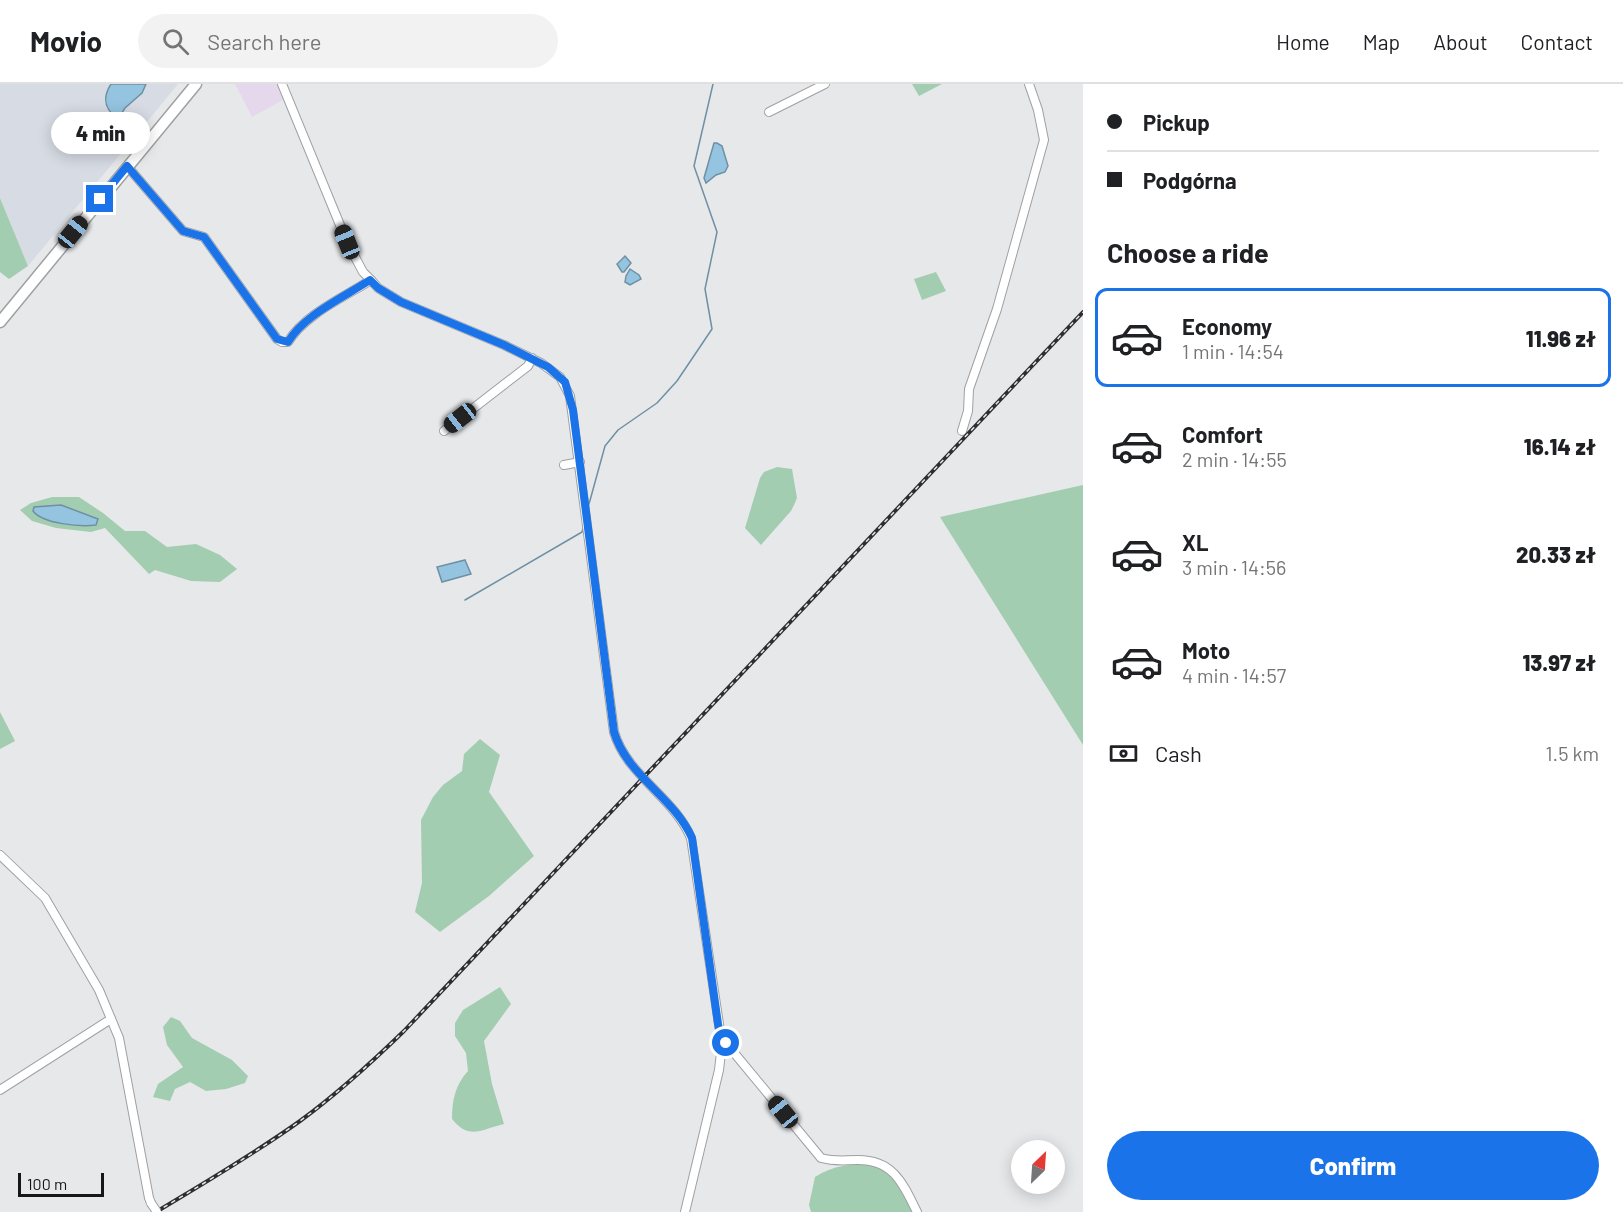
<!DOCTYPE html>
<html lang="en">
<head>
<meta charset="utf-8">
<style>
	body { margin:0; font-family:Barlow,sans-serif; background:#f2f2f2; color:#202124; height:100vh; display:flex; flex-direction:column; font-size:22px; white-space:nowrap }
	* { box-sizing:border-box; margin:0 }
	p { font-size:20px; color:#757577 }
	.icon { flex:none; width:33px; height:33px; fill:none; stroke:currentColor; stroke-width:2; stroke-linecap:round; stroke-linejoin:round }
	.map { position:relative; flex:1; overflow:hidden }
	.details { display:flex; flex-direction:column; background:#fff; width:540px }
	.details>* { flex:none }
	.guide { display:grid; align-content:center; height:132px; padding:0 24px; background:#fff }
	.needle { width:39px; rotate:25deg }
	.tools { position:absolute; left:1011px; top:1056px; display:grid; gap:12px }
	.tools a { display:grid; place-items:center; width:54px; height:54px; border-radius:50%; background:#fff; box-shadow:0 3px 15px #0003; font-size:30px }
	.scale { position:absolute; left:18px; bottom:15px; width:86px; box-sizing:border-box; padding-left:6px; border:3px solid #171718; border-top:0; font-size:16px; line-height:21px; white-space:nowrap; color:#171718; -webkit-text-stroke:4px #e7e8ea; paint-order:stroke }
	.end { position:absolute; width:27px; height:27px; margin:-14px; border:8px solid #1a73e8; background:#fff; box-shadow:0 0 0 3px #fff }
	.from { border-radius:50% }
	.bubble { position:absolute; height:42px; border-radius:21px; background:#fff; box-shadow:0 3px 15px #0003; font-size:20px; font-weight:800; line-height:42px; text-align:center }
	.car { position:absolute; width:18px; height:36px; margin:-18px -9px; border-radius:8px; box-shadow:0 0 4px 2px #0007; background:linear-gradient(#222 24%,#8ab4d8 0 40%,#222 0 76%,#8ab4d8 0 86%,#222 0) }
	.guide b { display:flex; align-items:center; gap:21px; height:57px; font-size:22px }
	.guide b+b { border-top:2px solid #e0e0e0 }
	.guide i { width:15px; height:15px; background:#202124 }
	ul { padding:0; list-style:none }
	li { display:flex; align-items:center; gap:18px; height:99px; margin:0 12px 9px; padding:0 12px; border:3px solid transparent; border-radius:12px }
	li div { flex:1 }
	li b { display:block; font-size:22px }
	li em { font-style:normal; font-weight:800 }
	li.current { border-color:#1a73e8 }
	li>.icon { width:54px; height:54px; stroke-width:1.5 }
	h2 { padding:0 24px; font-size:27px; line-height:72px }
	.pay { display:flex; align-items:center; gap:15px; height:66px; padding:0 24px; font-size:22px }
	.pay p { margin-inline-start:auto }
	.primary-button { display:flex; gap:12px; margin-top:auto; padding:12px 24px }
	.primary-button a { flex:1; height:69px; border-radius:36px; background:#1a73e8; color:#fff; font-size:24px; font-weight:800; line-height:69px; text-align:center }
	header { display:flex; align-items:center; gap:36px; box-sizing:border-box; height:84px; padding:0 30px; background:#fff; border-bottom:2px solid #e0e0e0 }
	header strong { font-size:28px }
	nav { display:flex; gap:33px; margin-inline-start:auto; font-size:21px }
	.search { width:420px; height:54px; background:#f2f2f2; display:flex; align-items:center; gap:15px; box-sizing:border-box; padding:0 21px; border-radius:33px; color:#757577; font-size:22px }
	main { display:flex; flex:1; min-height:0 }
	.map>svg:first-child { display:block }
	.commercial { fill:#e6d8ec }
	.built { fill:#d7dbe4 }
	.green { fill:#a3cdb0 }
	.water { fill:#95c4e0; stroke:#6f90a4; stroke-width:1.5 }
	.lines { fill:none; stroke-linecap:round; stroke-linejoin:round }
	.stream { stroke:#6f90a4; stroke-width:1.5 }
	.minor-casing { stroke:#9fa0a2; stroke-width:10 }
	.major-casing { stroke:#9fa0a2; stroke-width:13 }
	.minor { stroke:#fff; stroke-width:8 }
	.major { stroke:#fff; stroke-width:10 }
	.rail-casing { stroke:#2e2e30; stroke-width:4 }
	.rail { stroke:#e7e8ea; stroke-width:1.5; stroke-dasharray:4.5; stroke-linecap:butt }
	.minor-bridge-casing { stroke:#9fa0a2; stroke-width:10; stroke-linecap:butt }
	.minor-bridge { stroke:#fff; stroke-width:8 }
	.route { stroke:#1a73e8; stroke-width:8 }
</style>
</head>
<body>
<header>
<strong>Movio</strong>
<div class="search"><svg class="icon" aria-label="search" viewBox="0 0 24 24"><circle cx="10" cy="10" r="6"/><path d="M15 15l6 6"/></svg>Search here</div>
<nav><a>Home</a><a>Map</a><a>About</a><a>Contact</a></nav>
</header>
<main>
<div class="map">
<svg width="1083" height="1128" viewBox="0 0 1083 1128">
	<rect width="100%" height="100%" fill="#e7e8ea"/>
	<polygon class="commercial" points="235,0 277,0 283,16 252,33"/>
	<polygon class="built" points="0,0 178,0 28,182 0,114"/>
	<g class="green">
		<polygon points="912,0 942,0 919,12"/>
		<polygon points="0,114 28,182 9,195 0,188"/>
		<polygon points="936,188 946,207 922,216 914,195"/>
		<polygon points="777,383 792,385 797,414 794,421 791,427 761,461 745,444 760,394 764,388"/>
		<polygon points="1083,401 1083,661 940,433"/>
		<polygon points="52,413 79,413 103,429 125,447 145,447 167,463 196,460 220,471 237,485 220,498 191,497 155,486 149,490 105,444 91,448 56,444 32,437 20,426 31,419"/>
		<polygon points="0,628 15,657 0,665"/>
		<polygon points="480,655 500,671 489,708 534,772 489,812 440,848 415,828 422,799 421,736 433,713 443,701 462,687 464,670"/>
		<path d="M 500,903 L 511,920 L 484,957 L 492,1000 L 504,1040 C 480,1046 469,1056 452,1035 C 452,1017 455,1001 468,987 L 466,969 L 455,952 L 455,939 L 463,926 Z"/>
		<polygon points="171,933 180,937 192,954 232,976 248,992 245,999 226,1005 206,1007 190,998 175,1005 170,1017 153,1013 158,1000 183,983 167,961 163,943"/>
		<path d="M 874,1079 C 898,1090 903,1106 914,1128 L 811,1128 L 809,1121 L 815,1093 C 833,1081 852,1080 874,1079 Z"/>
	</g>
	<g class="water">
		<path d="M 111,0 L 146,0 L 142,9 L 125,24 L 118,35 C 104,25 102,14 111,0 Z"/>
		<polygon points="714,59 717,59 722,62 728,82 725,88 716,91 706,99 704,94"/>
		<polygon points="625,172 631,179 624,188 622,188 617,180"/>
		<polygon points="630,185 639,191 641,195 630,201 625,198 626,192"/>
		<path d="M 61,421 L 98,435 L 96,441 C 80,443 43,440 33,427 L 34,423 Z"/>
		<polygon points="465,476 471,490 442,498 437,483"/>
	</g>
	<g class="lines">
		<g class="stream">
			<polyline points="589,420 605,362 618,346 657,319 677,297 712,245 705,205 717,148 694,82 713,0"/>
			<polyline points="465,516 582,448 584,441"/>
		</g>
		<g class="minor-casing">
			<g id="minor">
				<path d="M 282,0 L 347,158 L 363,188 L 371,196 L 378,204 L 401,218 L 504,261 L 541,279 L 560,293 L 570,312 L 614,648 C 627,692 674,713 691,754 L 722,960 L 719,986 L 685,1128"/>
				<polyline points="769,28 825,0"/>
				<path d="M 127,82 L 183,147 L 204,153 L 277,255 L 282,258 L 288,258 C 304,231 344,213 371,196"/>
				<polyline points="444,347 528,282 532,274"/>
				<polyline points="962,347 968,327 969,305 997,225 1044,56 1038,26 1029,0"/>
				<polyline points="564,381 580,378"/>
				<polyline points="0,771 45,814 99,906 119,954 149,1114 151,1119"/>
				<path d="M 722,960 L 726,959 L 821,1074 C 836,1078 844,1076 858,1076 C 894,1076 903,1100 917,1128"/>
				<polyline points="0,1006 111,935"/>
			</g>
		</g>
		<g class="major-casing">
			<polyline id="major" points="0,238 196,0"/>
		</g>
		<use href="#minor" class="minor"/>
		<use href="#major" class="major"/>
		<g class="rail-casing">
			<path id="rail" d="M 156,1128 C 204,1099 254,1070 300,1037 C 337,1010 371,979 404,947 L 1083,228"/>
		</g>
		<use href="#rail" class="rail"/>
		<g class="minor-bridge-casing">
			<polyline id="minor-bridge" points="151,1119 157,1128"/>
		</g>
		<use href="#minor-bridge" class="minor-bridge"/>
	</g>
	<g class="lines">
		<path class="route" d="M 100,115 L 127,82 L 183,147 L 204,153 L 277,255 L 288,258 C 304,231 344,213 370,196 L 378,204 L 401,218 L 504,261 L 548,283 L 565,298 L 573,326 L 614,648 C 627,692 674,713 692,754 L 718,940 L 722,960 L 726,959"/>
	</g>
</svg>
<div class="tools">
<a><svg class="needle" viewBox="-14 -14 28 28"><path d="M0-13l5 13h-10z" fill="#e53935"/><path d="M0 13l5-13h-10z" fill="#757577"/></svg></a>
</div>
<div class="scale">100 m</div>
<i class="end from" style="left:726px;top:959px"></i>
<i class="end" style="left:100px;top:115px"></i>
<div class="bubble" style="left:51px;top:28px;width:99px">4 min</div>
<i class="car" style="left:73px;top:148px;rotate:39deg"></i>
<i class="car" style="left:347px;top:158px;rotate:338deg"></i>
<i class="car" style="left:460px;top:334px;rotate:232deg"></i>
<i class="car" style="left:783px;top:1028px;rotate:321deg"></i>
</div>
<section class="details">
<div class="guide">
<b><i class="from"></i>Pickup</b>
<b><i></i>Podgórna</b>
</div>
<h2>Choose a ride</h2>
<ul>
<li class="current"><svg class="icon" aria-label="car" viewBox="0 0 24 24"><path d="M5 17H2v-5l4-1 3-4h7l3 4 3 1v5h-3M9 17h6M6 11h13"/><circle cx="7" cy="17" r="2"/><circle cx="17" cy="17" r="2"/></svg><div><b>Economy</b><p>1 min · 14:54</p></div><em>11.96 zł</em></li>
<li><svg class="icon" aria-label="car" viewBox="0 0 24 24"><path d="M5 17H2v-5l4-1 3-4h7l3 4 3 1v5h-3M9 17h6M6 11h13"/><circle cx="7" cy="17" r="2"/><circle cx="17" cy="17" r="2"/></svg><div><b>Comfort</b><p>2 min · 14:55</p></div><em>16.14 zł</em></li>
<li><svg class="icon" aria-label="car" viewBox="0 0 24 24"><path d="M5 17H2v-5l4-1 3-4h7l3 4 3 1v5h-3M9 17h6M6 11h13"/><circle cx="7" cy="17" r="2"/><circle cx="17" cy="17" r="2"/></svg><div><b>XL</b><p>3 min · 14:56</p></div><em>20.33 zł</em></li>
<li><svg class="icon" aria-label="car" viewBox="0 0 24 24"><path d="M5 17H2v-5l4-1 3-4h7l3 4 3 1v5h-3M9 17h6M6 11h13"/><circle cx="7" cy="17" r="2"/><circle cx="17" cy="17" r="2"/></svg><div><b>Moto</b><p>4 min · 14:57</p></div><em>13.97 zł</em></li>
</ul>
<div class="pay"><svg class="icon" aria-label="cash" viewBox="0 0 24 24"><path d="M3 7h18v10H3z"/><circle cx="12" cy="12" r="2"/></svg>Cash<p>1.5 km</p></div>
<div class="primary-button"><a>Confirm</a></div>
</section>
</main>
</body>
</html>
